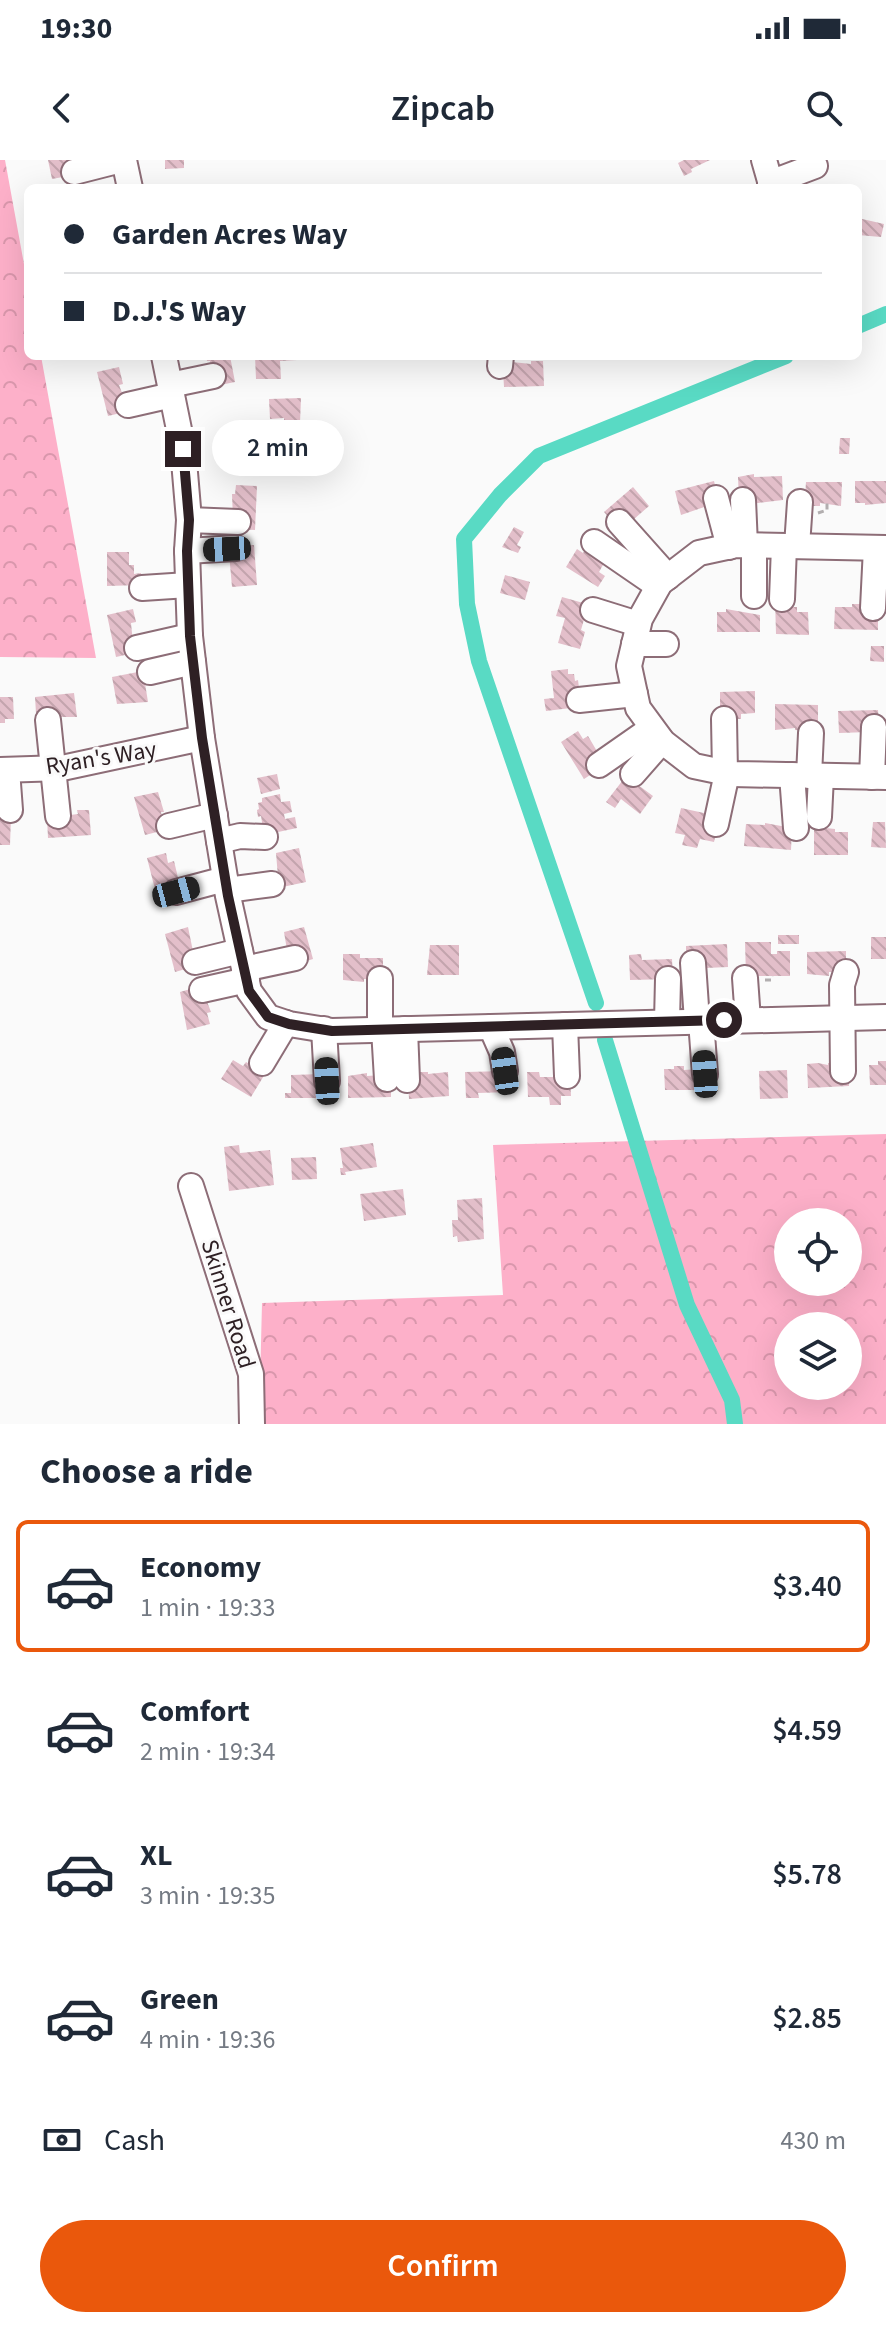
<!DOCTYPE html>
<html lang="en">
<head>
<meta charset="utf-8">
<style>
	body { margin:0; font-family:"Source Sans 3",sans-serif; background:#f2f2f3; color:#1f2937; height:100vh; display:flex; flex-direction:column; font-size:30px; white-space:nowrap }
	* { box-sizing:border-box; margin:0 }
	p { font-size:26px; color:#747a83 }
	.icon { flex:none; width:44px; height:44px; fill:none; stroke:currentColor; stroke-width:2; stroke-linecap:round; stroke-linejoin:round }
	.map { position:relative; height:1264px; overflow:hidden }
	.side { display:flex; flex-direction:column; background:#fff; flex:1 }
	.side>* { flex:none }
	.guide { position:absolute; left:24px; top:24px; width:838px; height:176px; border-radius:12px; box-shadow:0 8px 32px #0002; display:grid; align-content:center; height:176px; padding:0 40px; background:#fff }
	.controls { position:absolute; left:774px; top:1048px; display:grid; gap:16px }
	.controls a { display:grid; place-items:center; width:88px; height:88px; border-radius:50%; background:#fff; box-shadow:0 8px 32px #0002; font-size:40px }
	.end { position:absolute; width:36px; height:36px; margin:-18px; border:10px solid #2e2024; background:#fff; box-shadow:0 0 0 4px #fff }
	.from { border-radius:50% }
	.bubble { position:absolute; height:56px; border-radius:28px; background:#fff; box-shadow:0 8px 32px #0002; font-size:26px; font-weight:600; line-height:56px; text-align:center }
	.car { position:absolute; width:24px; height:48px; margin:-24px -12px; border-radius:10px; box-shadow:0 0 6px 2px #0007; background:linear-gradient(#222 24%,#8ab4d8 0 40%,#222 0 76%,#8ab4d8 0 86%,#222 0) }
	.guide b { display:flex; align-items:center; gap:28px; height:76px; font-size:30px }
	.guide b+b { border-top:2px solid #e0e1e3 }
	.guide i { width:20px; height:20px; background:#1f2937 }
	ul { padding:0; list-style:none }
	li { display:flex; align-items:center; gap:24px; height:132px; margin:0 16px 12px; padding:0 24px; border:4px solid transparent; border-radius:12px }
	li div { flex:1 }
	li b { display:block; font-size:30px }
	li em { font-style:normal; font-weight:600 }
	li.active { border-color:#ea580c }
	li>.icon { width:72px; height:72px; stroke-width:1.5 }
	h2 { padding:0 40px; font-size:36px; line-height:96px }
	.pay { display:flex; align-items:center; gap:20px; height:88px; padding:0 40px; font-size:30px }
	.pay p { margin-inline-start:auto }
	.action { display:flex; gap:16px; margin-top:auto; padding:16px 40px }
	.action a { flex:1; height:92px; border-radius:48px; background:#ea580c; color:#fff; font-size:32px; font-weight:600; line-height:92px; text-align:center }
	.status { display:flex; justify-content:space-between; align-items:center; height:56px; padding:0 40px; background:#fff; direction:ltr }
	.status svg { height:22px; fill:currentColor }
	header { display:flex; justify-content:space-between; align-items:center; height:104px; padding:0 40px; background:#fff; font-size:36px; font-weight:600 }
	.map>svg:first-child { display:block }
	.forest { fill:url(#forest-crowns); fill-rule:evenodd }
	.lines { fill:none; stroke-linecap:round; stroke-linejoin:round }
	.canal { stroke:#59dac4; stroke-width:16 }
	.building { fill:url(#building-back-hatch) }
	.minor-casing { stroke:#8d6d77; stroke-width:28 }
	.path { stroke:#b2aeaf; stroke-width:3; stroke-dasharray:6 4; stroke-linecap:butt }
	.minor { stroke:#fff; stroke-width:24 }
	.route { stroke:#2e2024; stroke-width:10 }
	.labels { text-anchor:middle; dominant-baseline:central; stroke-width:6; stroke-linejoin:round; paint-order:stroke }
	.street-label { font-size:24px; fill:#2e2024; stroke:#fafafa }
</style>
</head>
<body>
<div class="status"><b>19:30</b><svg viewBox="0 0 49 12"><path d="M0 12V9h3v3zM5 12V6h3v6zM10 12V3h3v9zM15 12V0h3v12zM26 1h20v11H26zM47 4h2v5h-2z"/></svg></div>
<header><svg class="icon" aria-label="back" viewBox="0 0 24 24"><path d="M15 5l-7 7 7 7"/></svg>Zipcab<svg class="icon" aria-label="search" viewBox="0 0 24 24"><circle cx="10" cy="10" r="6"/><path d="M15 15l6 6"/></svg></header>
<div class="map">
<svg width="886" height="1264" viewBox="0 0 886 1264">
	<defs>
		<pattern id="forest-crowns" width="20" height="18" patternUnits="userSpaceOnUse" patternTransform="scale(2)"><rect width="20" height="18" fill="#fdb0c9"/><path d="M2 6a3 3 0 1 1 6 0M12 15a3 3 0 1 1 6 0" fill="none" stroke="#d997ac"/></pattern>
		<pattern id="building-back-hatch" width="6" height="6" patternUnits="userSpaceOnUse" patternTransform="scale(2)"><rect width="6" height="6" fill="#e3bfca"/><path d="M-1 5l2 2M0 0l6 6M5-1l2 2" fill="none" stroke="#c3a4ad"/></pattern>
	</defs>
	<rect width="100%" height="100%" fill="#fafafa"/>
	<g class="forest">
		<polygon points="0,0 5,0 28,126 28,196 41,196 96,498 0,497"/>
		<path d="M 886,974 L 886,1264 L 259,1264 L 262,1143 L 503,1135 L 493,985 ZM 788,1062 L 848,1062 L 848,1122 L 788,1122 ZM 788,1166 L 848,1166 L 848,1226 L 788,1226 Z"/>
	</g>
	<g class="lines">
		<g class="canal">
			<polyline points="858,166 886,154"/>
			<polyline points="596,843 479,501 467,444 464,379 500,335 539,296 786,196"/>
			<polyline points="605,880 687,1145 732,1240 735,1264"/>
		</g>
	</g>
	<g class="building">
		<polygon points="48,0 68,0 68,16 52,19"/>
		<polygon points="165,0 184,0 184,8 165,9"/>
		<polygon points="684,0 710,0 691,9 692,12 684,16 678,3"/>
		<polygon points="858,58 884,64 881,77 858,75"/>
		<polygon points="206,196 230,196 235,222 215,226 210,201 207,201"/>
		<polygon points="255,196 297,196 297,200 280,201 281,219 256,219"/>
		<polygon points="531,201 543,201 544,226 504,227 503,210 512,209 512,202 531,204"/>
		<polygon points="119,207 123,224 119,225 129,251 108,256 97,212"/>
		<polygon points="301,238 300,263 284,263 284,258 270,259 269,239"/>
		<polygon points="840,278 850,278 849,294 839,294"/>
		<polygon points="754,314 754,317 782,316 783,340 750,344 739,341 738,317"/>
		<polygon points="714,321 718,337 713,344 681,355 675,331"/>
		<polygon points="855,321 886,321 886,343 865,345 865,343 855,343"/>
		<polygon points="806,322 842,322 841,346 820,343 820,346 810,346 805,336"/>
		<polygon points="236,325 257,326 255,370 237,369 233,359 232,334 235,334"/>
		<polygon points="633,327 649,346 626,366 615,365 604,352"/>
		<polygon points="514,367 524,372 517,385 521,387 518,393 502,387"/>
		<polygon points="254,385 257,425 232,427 229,393 236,386"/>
		<polygon points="587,386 607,398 599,412 605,416 598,427 566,407 577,389 583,393"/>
		<polygon points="107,392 129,392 129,405 134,405 134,414 141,413 142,425 107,426"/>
		<polygon points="505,415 530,422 525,440 500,433"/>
		<polygon points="562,437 594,446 585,456 581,470 585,472 580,489 558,483 565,458 556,456"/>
		<polygon points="775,439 790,439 790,447 797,447 797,452 808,452 809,475 776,474"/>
		<polygon points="852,444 868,444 878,448 878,470 834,469 835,447 852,447"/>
		<polygon points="133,449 136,462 131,463 134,493 116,497 107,455"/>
		<polygon points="726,449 760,455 760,472 717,472 717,452 726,452"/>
		<polygon points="871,486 884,486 884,502 870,501"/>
		<polygon points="568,509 568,514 574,514 575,521 578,520 579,528 575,529 579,547 546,551 544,539 554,538 551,511"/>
		<polygon points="143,511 148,542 117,544 112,517"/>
		<polygon points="755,531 755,553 741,554 741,559 720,559 720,532"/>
		<polygon points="74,533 77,557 55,557 44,552 36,553 35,537"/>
		<polygon points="0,537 13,537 14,559 5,559 5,563 0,563"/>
		<polygon points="775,544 818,545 818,567 807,571 795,570 795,568 775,570"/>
		<polygon points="878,550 879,567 870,572 839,573 838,551"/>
		<polygon points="578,571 583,579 588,576 601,598 601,608 584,619 561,582"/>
		<polygon points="277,614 280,629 261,634 257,618"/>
		<polygon points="626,616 653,636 640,654 621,639 615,648 606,642"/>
		<polygon points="158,632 164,652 161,652 165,670 145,675 134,637"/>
		<polygon points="280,634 281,642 290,641 292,652 284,654 285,659 295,657 297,668 264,675 261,656 258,657 257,650 259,649 258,643 262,642 262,638"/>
		<polygon points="681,648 713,655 718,665 714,682 700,679 697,688 682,685 685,675 675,673"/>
		<polygon points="77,650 89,650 91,675 48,678 47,658 78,654"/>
		<polygon points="0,653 11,657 10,685 0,685"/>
		<polygon points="814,660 826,660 826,668 835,669 835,672 848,672 848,695 814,695"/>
		<polygon points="873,662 885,662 886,688 871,687"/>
		<polygon points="765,663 792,668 791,690 744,686 746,664 765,665"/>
		<polygon points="299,688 306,722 273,729 278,717 276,693"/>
		<polygon points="166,693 168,703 174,701 180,726 177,737 158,741 147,698"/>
		<polygon points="188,767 196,806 175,812 165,774"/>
		<polygon points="304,767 313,799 297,804 288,796 284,772"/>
		<rect x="778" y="775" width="21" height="9"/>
		<rect x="871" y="777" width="15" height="22"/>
		<polygon points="745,782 771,782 771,794 777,794 777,791 790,791 790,816 746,816"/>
		<polygon points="727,784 728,807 706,808 706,811 697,812 686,803 686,786"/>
		<polygon points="430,785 459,785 459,815 427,815"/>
		<polygon points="846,791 846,812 829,812 829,816 807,814 807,792"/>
		<polygon points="343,794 360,794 360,798 383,798 383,819 364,819 364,822 343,820"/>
		<polygon points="641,794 642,800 672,799 673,819 630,820 629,795"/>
		<polygon points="201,826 211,852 207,853 210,864 187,870 180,832"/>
		<polygon points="233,900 243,906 246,902 265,914 251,937 221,919"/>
		<polygon points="878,901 886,901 886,925 870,925 869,905 878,905"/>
		<polygon points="818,903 828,905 828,903 839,903 849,910 849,926 808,928 807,904"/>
		<polygon points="674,906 684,906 684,910 699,909 708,914 708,930 665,930 664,909 674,909"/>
		<polygon points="787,910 788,938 760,939 759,911"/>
		<polygon points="508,911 509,932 478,933 479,938 466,938 465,912"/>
		<polygon points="417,912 428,912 428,914 448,912 449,936 409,939 408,921"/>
		<polygon points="527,912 539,912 540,917 570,917 571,936 561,936 561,945 550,945 549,937 528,937"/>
		<polygon points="367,913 367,916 382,915 391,919 391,937 348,938 348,916"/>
		<polygon points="322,914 331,921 331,938 285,938 285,933 291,933 291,915"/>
		<polygon points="373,983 377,1007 345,1012 346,1015 341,1015 340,1008 343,1008 340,988"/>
		<polygon points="239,985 240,993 270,990 274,1025 229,1031 224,987"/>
		<polygon points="316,997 317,1019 292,1020 291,998"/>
		<polygon points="403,1029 406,1055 364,1061 360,1034"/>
		<polygon points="482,1038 484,1079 458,1082 457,1076 453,1077 452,1060 458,1060 457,1040"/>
	</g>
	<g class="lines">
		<g class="minor-casing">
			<g id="minor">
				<polyline points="124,0 130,28"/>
				<polyline points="764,0 772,28"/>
				<polyline points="74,12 121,0"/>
				<polyline points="770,23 815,6"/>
				<polyline points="164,196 183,289 189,360 187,391 190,476 202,578 228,736 249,831 268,857 289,864 332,871 886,857"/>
				<polyline points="500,206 501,196"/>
				<polyline points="170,225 213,216"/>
				<polyline points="128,245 172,235"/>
				<polyline points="716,338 729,387"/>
				<polyline points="743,340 745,385"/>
				<polyline points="189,360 238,362"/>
				<polyline points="619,362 668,417"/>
				<polyline points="594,382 658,426"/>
				<polyline points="797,386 800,342"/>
				<polyline points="886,388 736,385 699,393 660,423 640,459 629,506 638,548 663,582 694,606 732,614 886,617"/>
				<polyline points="187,391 236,388"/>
				<polyline points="142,428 188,425"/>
				<polyline points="754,436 754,386"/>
				<polyline points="782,439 784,386"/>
				<polyline points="873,448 876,388"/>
				<polyline points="593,450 638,464"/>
				<polyline points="634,484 666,484"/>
				<polyline points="137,488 190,476"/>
				<polyline points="150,512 193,502"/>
				<polyline points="579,540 635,534"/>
				<polyline points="724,559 725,612"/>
				<polyline points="48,560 58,656"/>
				<polyline points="599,605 652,568"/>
				<polyline points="0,610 62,608 202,578"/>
				<polyline points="7,610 10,650"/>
				<polyline points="633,614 662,581"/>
				<polyline points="792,615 796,668"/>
				<polyline points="809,616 811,573"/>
				<polyline points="872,617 874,567"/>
				<polyline points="819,657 821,616"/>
				<polyline points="716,664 727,613"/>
				<polyline points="169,666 215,655"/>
				<polyline points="219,681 240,676 265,677"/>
				<polyline points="227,730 272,724"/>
				<polyline points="176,732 225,719"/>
				<polyline points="195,802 240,791"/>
				<polyline points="693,803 697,861"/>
				<polyline points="244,809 295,798"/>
				<polyline points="745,818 748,860"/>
				<polyline points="202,830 247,820"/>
				<polyline points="701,861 705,914"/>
				<polyline points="667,862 668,819"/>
				<polyline points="565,865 567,916"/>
				<polyline points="491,867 502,892 505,911"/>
				<polyline points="324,869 327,921"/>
				<polyline points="380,869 380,819"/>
				<polyline points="384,869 387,919"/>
				<polyline points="405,869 407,920"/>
				<polyline points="262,903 286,863"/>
				<polyline points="843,911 842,825 846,812"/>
				<polyline points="191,1026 251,1214 252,1264"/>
			</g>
		</g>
		<g class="path">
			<polyline points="818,353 827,350 827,343"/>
			<polyline points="765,820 771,820 772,816"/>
		</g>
		<use href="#minor" class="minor"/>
	</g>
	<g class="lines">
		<polyline class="route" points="183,289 189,360 187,391 190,476 202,578 228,736 249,831 268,857 289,864 332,871 724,860"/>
	</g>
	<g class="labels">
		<g class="street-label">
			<text transform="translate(101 598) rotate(-9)">Ryan's Way</text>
			<text transform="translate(228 1144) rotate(73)">Skinner Road</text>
		</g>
	</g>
</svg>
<div class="controls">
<a><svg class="icon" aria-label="locate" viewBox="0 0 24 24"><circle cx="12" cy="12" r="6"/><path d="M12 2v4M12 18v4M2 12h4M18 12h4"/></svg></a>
<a><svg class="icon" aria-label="layers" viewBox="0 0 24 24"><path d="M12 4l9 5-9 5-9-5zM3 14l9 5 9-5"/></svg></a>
</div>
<i class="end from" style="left:724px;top:860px"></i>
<i class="end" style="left:183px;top:289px"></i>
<div class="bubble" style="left:212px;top:260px;width:132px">2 min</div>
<i class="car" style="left:227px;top:389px;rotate:267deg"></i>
<i class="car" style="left:176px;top:732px;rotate:75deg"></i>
<i class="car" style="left:505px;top:911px;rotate:352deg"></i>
<i class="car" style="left:705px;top:914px;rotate:356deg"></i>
<i class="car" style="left:327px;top:921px;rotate:357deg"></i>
<div class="guide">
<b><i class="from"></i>Garden Acres Way</b>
<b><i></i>D.J.'S Way</b>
</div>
</div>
<section class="side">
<h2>Choose a ride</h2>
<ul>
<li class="active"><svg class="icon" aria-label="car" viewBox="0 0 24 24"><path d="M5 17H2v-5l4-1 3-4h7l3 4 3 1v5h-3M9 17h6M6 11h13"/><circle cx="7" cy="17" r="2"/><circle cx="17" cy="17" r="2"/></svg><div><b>Economy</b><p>1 min · 19:33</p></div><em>$3.40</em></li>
<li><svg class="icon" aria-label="car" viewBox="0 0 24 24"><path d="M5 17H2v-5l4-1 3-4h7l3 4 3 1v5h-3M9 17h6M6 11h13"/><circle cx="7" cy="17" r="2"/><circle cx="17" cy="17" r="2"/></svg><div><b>Comfort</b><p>2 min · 19:34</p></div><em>$4.59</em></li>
<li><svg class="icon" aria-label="car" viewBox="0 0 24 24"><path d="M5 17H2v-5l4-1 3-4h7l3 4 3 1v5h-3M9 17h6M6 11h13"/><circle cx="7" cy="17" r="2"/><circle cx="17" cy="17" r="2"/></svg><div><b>XL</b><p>3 min · 19:35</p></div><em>$5.78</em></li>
<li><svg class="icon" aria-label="car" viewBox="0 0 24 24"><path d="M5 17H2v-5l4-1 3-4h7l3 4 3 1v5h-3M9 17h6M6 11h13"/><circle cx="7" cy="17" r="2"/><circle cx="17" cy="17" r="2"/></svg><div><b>Green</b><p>4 min · 19:36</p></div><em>$2.85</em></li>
</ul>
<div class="pay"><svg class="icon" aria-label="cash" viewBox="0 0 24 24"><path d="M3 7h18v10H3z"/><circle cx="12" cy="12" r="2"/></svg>Cash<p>430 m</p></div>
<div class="action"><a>Confirm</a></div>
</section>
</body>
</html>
